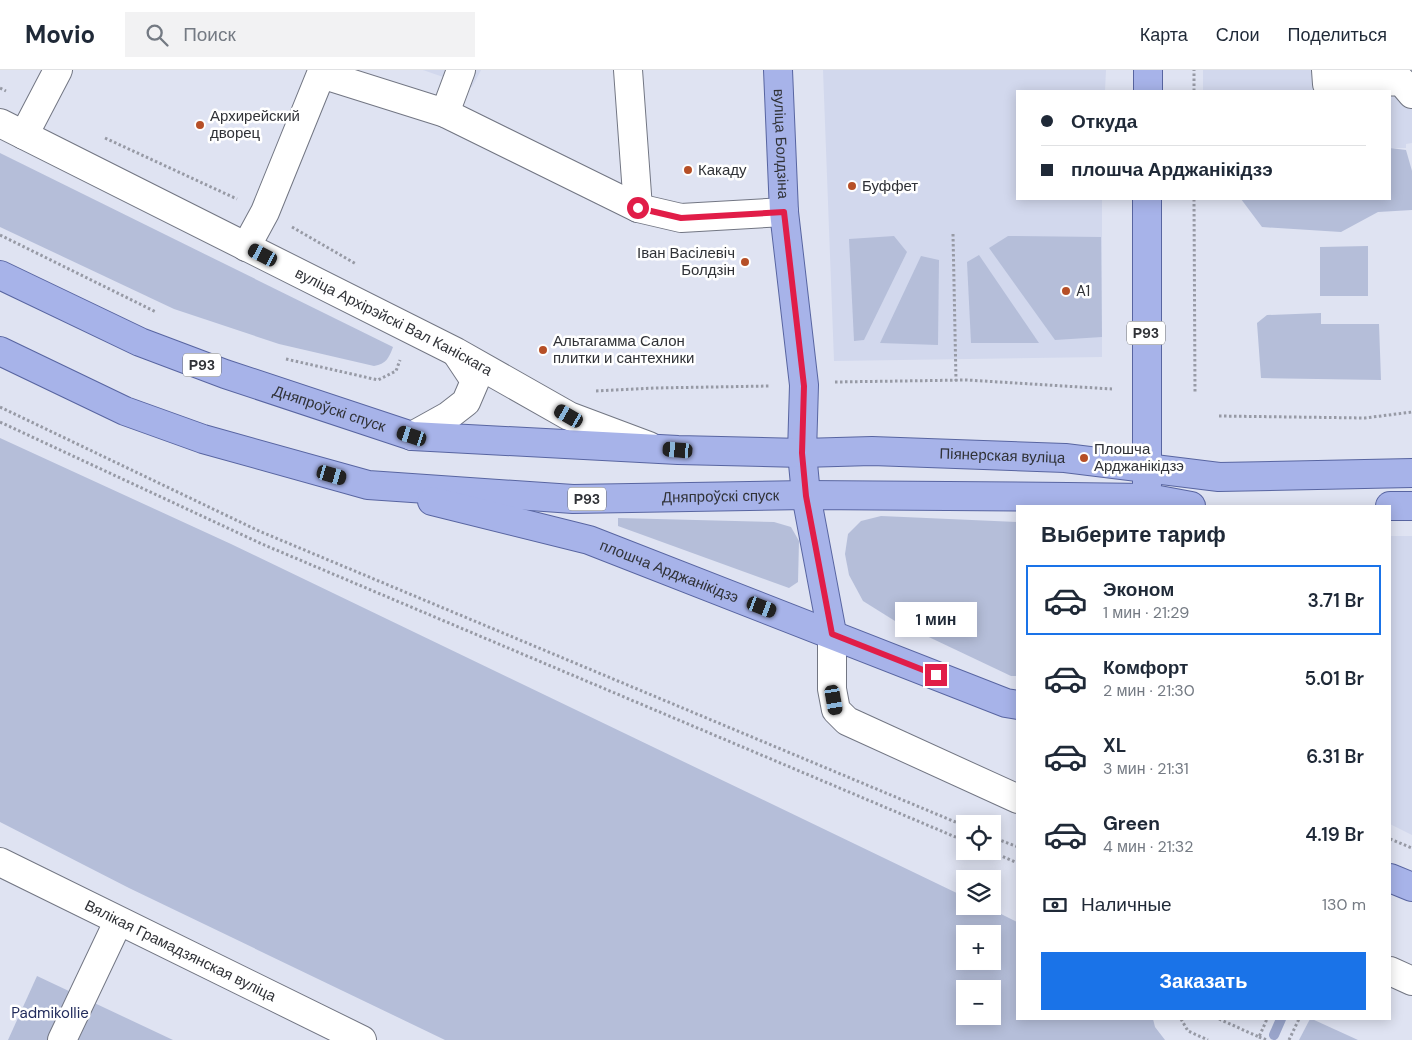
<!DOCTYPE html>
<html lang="ru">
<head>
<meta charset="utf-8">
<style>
	body { margin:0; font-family:"DM Sans",sans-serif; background:#f2f2f3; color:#1f2937; height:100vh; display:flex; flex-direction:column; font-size:19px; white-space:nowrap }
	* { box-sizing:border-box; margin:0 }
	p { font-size:16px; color:#747a83 }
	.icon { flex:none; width:28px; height:28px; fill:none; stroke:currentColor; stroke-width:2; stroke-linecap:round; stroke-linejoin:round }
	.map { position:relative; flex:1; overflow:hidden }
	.details { position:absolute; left:1016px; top:435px; width:375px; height:515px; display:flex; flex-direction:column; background:#fff; border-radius:0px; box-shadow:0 2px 12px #0003 }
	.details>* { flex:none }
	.banner { position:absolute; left:1016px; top:20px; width:375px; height:110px; border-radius:0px; box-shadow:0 2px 12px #0003; display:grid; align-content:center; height:110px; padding:0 25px; background:#fff }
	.controls { position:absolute; left:956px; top:745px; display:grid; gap:10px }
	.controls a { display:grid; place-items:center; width:45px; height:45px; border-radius:0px; background:#fff; box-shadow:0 2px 12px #0003; font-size:25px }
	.end { position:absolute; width:22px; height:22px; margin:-11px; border:6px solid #e11d48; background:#fff; box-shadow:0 0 0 2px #fff }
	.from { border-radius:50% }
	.bubble { position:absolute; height:35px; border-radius:0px; background:#fff; box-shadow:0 2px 12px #0003; font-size:16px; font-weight:600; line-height:35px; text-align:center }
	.car { position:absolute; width:15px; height:30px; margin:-15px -8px; border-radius:6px; box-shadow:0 0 4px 1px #0007; background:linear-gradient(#222 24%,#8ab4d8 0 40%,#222 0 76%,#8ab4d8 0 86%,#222 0) }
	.banner b { display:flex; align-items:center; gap:18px; height:48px; font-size:19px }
	.banner b+b { border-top:1px solid #e0e1e3 }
	.banner i { width:12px; height:12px; background:#1f2937 }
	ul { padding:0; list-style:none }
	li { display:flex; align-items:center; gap:15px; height:70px; margin:0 10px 8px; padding:0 15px; border:2px solid transparent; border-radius:0px }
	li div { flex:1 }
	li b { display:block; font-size:19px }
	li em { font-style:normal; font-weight:600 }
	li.active { border-color:#1a73e8 }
	li>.icon { width:45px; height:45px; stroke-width:1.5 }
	h2 { padding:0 25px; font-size:22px; line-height:60px }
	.pay { display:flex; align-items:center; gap:12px; height:55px; padding:0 25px; font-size:19px }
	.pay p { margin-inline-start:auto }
	.button { display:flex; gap:10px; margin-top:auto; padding:10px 25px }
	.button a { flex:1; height:58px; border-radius:0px; background:#1a73e8; color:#fff; font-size:20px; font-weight:600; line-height:58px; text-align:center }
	header { display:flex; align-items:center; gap:30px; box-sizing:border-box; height:70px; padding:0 25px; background:#fff; border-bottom:1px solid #e0e1e3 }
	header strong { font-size:24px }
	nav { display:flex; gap:28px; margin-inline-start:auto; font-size:18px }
	.search { width:350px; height:45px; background:#f2f2f3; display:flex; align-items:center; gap:12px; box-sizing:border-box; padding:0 18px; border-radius:0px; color:#747a83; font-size:19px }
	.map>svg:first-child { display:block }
	.built { fill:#d2d8ed }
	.green { fill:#b5bed9; fill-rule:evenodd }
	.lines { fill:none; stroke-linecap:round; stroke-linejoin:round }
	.stream { stroke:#99a4ca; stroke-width:10 }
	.minor-casing { stroke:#727683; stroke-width:30 }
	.major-casing { stroke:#5865a1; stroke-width:30 }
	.path { stroke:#979aa5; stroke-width:3; stroke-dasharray:2.5 2.5; stroke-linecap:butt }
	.minor { stroke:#fff; stroke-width:28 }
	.major { stroke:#a7b3e9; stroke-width:28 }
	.route { stroke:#e11d48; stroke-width:6 }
	.poi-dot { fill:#b64f27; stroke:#fff; stroke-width:2 }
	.labels { text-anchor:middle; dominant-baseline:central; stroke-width:5; stroke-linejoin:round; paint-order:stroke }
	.shield { fill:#fff; stroke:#6e7073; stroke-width:1 }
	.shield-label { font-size:14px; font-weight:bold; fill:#303237 }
	.poi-label { font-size:15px; fill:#303237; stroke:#fff; text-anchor:start }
	.street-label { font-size:15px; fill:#303237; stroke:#fff }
	.park-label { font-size:15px; fill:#232d5d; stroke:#fff }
</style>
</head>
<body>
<header>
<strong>Movio</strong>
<div class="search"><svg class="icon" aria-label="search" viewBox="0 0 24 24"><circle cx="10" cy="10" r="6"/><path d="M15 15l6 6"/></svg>Поиск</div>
<nav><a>Карта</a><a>Слои</a><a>Поделиться</a></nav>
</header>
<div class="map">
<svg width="1412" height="970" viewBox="0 0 1412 970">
	<rect width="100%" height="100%" fill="#dfe3f2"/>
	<g class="built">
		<polygon points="423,0 481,0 472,17"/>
		<polygon points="823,0 1106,0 1105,21 1018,21 1018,129 1102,129 1102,287 834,291"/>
		<polygon points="1203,0 1412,0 1412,73 1406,74 1406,78 1390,78 1390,21 1203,21"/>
		<polygon points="1390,466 1412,466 1412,765 1390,754"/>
	</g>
	<g class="green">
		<polygon points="1390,78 1406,80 1412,101 1412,140 1378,142 1341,162 1262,157 1241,129 1390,129"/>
		<path d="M 0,83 L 393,277 C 389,288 386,294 374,296 L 279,274 L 174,239 L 0,157 Z"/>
		<polygon points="894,166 907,182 864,270 854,271 849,169"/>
		<polygon points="1008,166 1101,167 1102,267 1055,270 989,178"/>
		<polygon points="1368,176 1368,226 1320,226 1320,177"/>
		<polygon points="979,185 1039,273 971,273 967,192"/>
		<polygon points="921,186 939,190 938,275 880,273"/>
		<polygon points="1321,243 1321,254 1379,254 1381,310 1261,308 1257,253 1267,245"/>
		<path d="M 0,368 L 231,474 L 965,827 L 965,836 L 985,836 L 1017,852 L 1018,949 L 1153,949 L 1155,957 L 1165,970 L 445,970 L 129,818 L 0,752 ZM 965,864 L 992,864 L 992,891 L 965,891 ZM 965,919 L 992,919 L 992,946 L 965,946 Z"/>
		<polygon points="881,446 1017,452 1017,606 1011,606 895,551 863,531 849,505 845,484 848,464 861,451"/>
		<polygon points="618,448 774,452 791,457 799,471 798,512 789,518 618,456"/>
		<polygon points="37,906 173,970 8,970"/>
		<polygon points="1310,949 1312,949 1358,970 1299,970"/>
	</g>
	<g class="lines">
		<polyline class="stream" points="1274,965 1281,949"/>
		<g class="minor-casing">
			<g id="minor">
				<polyline points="628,0 638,138"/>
				<polyline points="1326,0 1327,14 1401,11 1412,24"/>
				<polyline points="445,43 461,0"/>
				<path id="s1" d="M 0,53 L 456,282 L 569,346 L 649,376"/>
				<polyline points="24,65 58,0"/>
				<polyline points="246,177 265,142 321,4 445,43 638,138 681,148 784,142"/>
				<polyline points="412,366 448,346 466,332 475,311 457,284"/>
				<polyline points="832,563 832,619 836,640 847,651 1018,729"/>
				<path id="s2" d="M 0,792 L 362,970"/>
				<polyline points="1390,901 1412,911"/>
				<polyline points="62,970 118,852"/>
			</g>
		</g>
		<g class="major-casing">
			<g id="major">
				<path id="s3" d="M 778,0 L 784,142 L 804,315 L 802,383 L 806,425 L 832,563"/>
				<polyline points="1148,21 1148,0"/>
				<path id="s4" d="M 0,205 L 140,272 L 225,304 L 412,366 L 678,380 L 802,383 L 872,381 L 1065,388 L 1219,407 L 1412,403"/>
				<path id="s5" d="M 0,281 L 125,341 L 203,369 L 368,415 L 573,429 L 806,425 L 1068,427 L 1148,428 L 1191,436"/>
				<polyline points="1147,415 1147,129"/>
				<path id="s6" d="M 432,431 L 589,470 L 1006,633 L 1018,635"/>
				<polyline points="1390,436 1412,436"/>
				<polyline points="1390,808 1412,817"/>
			</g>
		</g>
		<g class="path">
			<polyline points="0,18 6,21"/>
			<polyline points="1194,21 1194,0"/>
			<polyline points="105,68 237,129"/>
			<polyline points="1194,129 1195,322"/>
			<polyline points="292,157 356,194"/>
			<polyline points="953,164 956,311"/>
			<polyline points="0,165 156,242"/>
			<polyline points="286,289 378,310 396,301 400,290"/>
			<polyline points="835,312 967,310 1112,319"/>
			<polyline points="596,321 654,318 770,316"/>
			<polyline points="0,337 259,461 965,756"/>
			<polyline points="1219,346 1365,348 1412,342"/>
			<polyline points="0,352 262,474 965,771"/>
			<polyline points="992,767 1018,777"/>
			<polyline points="1390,769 1412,778"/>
			<polyline points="989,781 1018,793"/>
			<polyline points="1181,949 1188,961 1208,970"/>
			<polyline points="1219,949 1259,967 1267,949"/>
			<polyline points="1259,967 1267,970"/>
			<polyline points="1289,970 1299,949"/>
		</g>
		<use href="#minor" class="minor"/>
		<use href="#major" class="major"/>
	</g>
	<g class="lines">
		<polyline class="route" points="638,138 681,148 784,142 804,316 802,383 806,426 832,564 936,605"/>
	</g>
	<g class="poi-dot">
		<circle cx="200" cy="55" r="5"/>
		<circle cx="688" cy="100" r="5"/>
		<circle cx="852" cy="116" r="5"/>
		<circle cx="745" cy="192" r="5"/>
		<circle cx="1066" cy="221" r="5"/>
		<circle cx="543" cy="280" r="5"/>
		<circle cx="1084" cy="388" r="5"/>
	</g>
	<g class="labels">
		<g class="shield">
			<rect x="1127" y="251.5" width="38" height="23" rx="4"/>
			<rect x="183" y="283.5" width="38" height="23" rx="4"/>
			<rect x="568" y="417.5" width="38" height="23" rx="4"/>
		</g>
		<g class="shield-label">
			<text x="1146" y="263">Р93</text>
			<text x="202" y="295">Р93</text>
			<text x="587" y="429">Р93</text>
		</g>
		<g class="poi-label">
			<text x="210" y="46">Архирейский<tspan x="210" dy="17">дворец</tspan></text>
			<text x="698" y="100">Какаду</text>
			<text x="862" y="116">Буффет</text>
			<text x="735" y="183" text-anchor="end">Іван Васілевіч<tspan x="735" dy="17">Болдзін</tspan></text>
			<text x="1076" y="221">A1</text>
			<text x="553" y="271">Альтагамма Салон<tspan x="553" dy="17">плитки и сантехники</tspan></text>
			<text x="1094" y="379">Плошча<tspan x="1094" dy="17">Арджанікідзэ</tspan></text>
		</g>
		<g class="street-label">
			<text stroke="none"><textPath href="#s3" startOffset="74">вуліца Болдзіна</textPath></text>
			<text stroke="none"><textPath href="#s1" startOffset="441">вуліца Архірэйскі Вал Каніскага</textPath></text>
			<text stroke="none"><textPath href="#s4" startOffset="356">Дняпроўскі спуск</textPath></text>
			<text stroke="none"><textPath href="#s4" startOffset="1034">Піянерская вуліца</textPath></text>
			<text stroke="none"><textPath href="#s5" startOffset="746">Дняпроўскі спуск</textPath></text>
			<text stroke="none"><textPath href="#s6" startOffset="248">плошча Арджанікідзэ</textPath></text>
			<text stroke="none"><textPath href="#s2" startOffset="201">Вялікая Грамадзянская вуліца</textPath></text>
		</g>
		<g class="park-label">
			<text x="50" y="943">Padmikollie</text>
		</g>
	</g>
</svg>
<div class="controls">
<a><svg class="icon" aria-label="locate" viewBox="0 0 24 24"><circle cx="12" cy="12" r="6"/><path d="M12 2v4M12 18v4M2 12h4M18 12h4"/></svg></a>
<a><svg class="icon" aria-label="layers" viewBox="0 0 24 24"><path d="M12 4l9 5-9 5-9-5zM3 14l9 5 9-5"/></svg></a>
<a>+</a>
<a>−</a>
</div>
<i class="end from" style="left:638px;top:138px"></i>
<i class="end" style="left:936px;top:605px"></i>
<div class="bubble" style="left:895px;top:532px;width:82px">1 мин</div>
<i class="car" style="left:263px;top:185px;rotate:297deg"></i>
<i class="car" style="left:569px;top:346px;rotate:300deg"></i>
<i class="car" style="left:412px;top:366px;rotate:288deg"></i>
<i class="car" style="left:678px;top:380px;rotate:275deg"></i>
<i class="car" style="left:332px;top:405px;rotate:106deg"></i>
<i class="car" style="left:762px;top:537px;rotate:111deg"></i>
<i class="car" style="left:834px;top:630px;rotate:170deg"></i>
<div class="banner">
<b><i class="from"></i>Откуда</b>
<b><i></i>плошча Арджанікідзэ</b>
</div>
<section class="details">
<h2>Выберите тариф</h2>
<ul>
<li class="active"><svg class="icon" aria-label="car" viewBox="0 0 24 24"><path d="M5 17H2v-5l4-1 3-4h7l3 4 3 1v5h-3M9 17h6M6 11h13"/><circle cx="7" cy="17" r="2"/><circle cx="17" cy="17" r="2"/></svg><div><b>Эконом</b><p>1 мин · 21:29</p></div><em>3.71 Br</em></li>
<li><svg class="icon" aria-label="car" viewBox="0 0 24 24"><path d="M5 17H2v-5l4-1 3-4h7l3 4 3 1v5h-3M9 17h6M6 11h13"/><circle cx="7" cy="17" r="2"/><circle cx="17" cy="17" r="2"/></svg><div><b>Комфорт</b><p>2 мин · 21:30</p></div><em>5.01 Br</em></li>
<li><svg class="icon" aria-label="car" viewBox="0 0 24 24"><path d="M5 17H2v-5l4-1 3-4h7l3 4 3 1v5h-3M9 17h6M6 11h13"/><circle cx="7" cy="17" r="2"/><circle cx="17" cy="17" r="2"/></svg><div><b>XL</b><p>3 мин · 21:31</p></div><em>6.31 Br</em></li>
<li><svg class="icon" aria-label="car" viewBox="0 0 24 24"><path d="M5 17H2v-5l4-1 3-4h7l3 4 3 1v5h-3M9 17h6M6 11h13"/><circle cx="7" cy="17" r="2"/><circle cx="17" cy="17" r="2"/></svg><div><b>Green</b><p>4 мин · 21:32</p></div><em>4.19 Br</em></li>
</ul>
<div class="pay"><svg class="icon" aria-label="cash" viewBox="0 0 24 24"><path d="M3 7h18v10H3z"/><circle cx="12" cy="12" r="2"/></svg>Наличные<p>130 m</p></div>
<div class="button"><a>Заказать</a></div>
</section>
</div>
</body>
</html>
